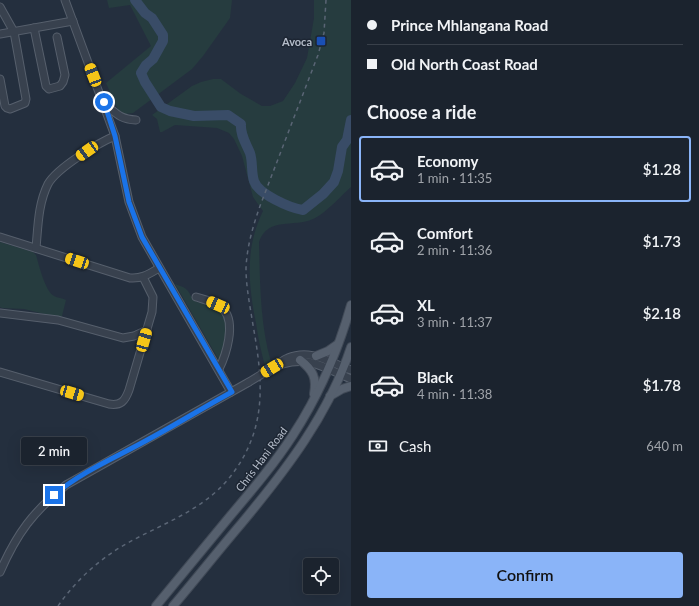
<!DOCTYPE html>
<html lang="en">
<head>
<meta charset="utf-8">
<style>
	body { margin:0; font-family:Lato,sans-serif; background:#282f3a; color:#f1f3f6; height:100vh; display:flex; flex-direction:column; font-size:15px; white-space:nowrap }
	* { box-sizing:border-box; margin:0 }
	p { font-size:13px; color:#a0a4aa }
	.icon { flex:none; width:22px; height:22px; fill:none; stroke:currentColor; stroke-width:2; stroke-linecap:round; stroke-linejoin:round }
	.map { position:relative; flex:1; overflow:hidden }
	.panel { display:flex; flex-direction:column; background:#1b232e; width:348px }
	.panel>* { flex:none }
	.hud { display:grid; align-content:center; height:88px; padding:0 16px; background:#1b232e }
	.buttons { position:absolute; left:303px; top:558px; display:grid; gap:8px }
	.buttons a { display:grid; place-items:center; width:36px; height:36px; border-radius:4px; background:#1b232e; box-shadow:0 4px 16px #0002,0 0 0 1px #39404a; font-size:20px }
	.end { position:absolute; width:18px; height:18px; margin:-9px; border:5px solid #1a73e8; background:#fff; box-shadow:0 0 0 2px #fff }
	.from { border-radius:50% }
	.bubble { position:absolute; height:28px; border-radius:4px; background:#1b232e; box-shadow:0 4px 16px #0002,0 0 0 1px #39404a; font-size:13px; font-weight:600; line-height:28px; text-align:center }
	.car { position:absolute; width:12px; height:24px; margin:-12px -6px; border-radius:5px; box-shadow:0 0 3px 1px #0007; background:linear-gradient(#f5c518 24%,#345 0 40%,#f5c518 0 76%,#345 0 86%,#f5c518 0) }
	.hud b { display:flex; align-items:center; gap:14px; height:38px; font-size:15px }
	.hud b+b { border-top:1px solid #39404a }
	.hud i { width:10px; height:10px; background:#f1f3f6 }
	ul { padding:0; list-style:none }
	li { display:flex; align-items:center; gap:12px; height:66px; margin:0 8px 6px; padding:0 8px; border:2px solid transparent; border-radius:4px }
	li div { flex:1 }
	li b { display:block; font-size:15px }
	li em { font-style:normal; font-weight:600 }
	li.selected { border-color:#8ab4f8 }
	li>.icon { width:36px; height:36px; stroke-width:1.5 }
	h2 { padding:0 16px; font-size:18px; line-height:48px }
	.pay { display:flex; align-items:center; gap:10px; height:44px; padding:0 16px; font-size:15px }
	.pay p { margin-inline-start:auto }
	.action { display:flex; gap:8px; margin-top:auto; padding:8px 16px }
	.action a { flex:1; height:46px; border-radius:4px; background:#8ab4f8; color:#111; font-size:16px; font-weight:600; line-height:46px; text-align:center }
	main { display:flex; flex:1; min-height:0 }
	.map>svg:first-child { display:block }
	.green { fill:#263c3f }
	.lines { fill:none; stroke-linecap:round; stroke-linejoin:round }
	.river { stroke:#394c67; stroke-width:10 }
	.minor-casing { stroke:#565f6c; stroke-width:9 }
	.major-casing { stroke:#414a57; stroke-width:10 }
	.minor { stroke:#38414e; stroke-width:7 }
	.major { stroke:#56606e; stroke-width:8 }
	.rail { stroke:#5a6575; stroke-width:1.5; stroke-dasharray:4 4; stroke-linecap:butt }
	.minor-bridge-casing { stroke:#565f6c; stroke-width:9; stroke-linecap:butt }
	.minor-bridge { stroke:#38414e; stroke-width:7 }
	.route { stroke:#1a73e8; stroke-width:5 }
	.transit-dot { fill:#1a4fb4; stroke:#1d2633; stroke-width:1.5 }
	.labels { text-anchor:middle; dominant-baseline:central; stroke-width:3; stroke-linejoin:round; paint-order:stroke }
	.poi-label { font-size:11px; font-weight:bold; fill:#b4bcc9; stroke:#1d2633; text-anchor:end }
	.street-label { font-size:11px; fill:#b4bcc9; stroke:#1d2633 }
</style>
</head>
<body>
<main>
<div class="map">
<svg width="351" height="606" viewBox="0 0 351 606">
	<rect width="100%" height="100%" fill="#242f3e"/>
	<g class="green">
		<polygon points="107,0 232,0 230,18 203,56 192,69 133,113 125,114 118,110 106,83 151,46 130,5 109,8"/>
		<path d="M 314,0 L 351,0 L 351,187 C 341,196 325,214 313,219 C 294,228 268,216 259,242 C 260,282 260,324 271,362 L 265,366 C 261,352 258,337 256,323 C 248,283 245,248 263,211 L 253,197 L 242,156 L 234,139 L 229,133 L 217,128 L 175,125 L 162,132 L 160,132 L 157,119 L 152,115 L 192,86 L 201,82 L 213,79 L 221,79 L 241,94 L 262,106 L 270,106 L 283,101 L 295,83 L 307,58 L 314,18 Z"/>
		<path d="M 0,242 L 33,252 L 36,255 C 39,265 45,291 54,296 C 58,298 62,298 66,300 L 62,316 L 60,318 L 24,309 L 2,308 L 0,307 Z"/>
		<path d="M 175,284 C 180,286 185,287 188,291 C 191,295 191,298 195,301 C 201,304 208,303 213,306 C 219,308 223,313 225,319 C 227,330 223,352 220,362 Z"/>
	</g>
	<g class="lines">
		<path class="river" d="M 135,0 L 145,13 L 152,18 L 163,35 L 163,41 L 153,59 L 146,65 L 141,73 L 145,82 L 161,107 L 170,111 L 194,116 L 228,115 L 241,124 C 240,135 246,143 250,153 C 253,162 251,172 254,181 C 258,194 290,208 303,210 L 323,194 L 334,182 L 338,171 L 342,147 L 347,140 L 351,120"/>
		<g class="minor-casing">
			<g id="minor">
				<polyline points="65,0 115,136 129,202 142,237 231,392"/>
				<polyline points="0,7 14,32 26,99 25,103 10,109 7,108 5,106 0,79"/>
				<polyline points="34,28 46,86 49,89 60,86 63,82 65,75 57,37"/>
				<polyline points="0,34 73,21"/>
				<path d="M 105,104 C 117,114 120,119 136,120"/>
				<path d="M 0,237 L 130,278 C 142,279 149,274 159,268"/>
				<path d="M 36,248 C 38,227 38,204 48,184 C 57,168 98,143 115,136"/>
				<path d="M 196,297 C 206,300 217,302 224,310 C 236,324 226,355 219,369"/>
				<polyline points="0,313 58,320 123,338 134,336 147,330"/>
				<path d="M 283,364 C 311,356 326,369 351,379"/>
				<path d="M 272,368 C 278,365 282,360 288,358 C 311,348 330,363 351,370"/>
				<path d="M 0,372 L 109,404 C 121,406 125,401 129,390 L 152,312 L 153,297 L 143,277"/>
				<path d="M 0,572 C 17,533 33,512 66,485 L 249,382"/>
			</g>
		</g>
		<g class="major-casing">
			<g id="major">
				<polyline points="316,356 328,351 338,344"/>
				<path d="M 300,360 C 313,370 317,378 314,394"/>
				<polyline points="330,396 342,389 351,386"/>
				<path d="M 156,606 C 181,576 206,545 231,515 C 253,489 275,463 293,435 C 319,395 338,351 351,305"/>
				<path d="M 173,606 C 196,579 218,551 241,524 C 286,470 329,414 351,347"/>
			</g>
		</g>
		<use href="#minor" class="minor"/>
		<use href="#major" class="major"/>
		<path class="rail" d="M 58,606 C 74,583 95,563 119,548 C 157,525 201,513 230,477 C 268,429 263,381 253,325 C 250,306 246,287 246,268 C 247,246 253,226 260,206 L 318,55 L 324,33 L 326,0"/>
		<g class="minor-bridge-casing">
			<polyline id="minor-bridge" points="249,382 272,368"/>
		</g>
		<use href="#minor-bridge" class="minor-bridge"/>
	</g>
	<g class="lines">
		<path class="route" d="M 54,495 C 82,471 117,457 149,439 C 177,424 204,407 232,392 L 142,237 L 129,202 L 115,136 L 104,102"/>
	</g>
	<rect class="transit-dot" x="316" y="36" width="10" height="10" rx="2"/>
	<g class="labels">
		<g class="poi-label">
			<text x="312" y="41">Avoca</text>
		</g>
		<g class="street-label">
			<text transform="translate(261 459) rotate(-53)">Chris Hani Road</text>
		</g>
	</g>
</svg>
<div class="buttons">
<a><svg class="icon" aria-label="locate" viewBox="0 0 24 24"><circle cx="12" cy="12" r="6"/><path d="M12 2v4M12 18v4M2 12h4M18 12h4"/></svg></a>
</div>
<i class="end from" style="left:104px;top:102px"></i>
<i class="end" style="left:54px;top:495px"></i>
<div class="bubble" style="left:21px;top:437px;width:66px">2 min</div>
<i class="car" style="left:93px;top:75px;rotate:339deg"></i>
<i class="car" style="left:87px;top:151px;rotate:235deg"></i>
<i class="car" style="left:77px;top:261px;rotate:288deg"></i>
<i class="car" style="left:218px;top:305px;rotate:294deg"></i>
<i class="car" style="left:144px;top:340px;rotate:16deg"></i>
<i class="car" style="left:272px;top:368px;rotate:239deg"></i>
<i class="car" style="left:72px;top:393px;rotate:106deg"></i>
</div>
<section class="panel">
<div class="hud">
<b><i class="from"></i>Prince Mhlangana Road</b>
<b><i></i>Old North Coast Road</b>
</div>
<h2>Choose a ride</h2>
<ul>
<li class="selected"><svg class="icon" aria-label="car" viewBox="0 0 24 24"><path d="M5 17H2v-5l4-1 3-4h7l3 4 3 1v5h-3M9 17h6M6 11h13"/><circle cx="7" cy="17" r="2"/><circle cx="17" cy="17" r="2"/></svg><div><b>Economy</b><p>1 min · 11:35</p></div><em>$1.28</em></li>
<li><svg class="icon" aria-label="car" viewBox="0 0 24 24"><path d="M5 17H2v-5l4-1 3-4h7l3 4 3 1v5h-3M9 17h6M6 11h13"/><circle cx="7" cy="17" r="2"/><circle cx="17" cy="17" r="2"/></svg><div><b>Comfort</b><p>2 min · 11:36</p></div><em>$1.73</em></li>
<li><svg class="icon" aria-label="car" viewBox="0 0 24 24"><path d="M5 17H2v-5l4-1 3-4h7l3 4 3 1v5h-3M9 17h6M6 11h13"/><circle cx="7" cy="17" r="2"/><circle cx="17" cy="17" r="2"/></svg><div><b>XL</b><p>3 min · 11:37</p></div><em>$2.18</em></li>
<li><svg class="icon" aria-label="car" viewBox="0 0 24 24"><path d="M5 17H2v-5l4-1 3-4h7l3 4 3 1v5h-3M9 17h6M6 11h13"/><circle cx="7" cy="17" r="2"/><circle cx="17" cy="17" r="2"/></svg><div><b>Black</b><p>4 min · 11:38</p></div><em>$1.78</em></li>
</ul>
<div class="pay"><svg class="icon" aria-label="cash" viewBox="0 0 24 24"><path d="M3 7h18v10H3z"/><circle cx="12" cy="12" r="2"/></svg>Cash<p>640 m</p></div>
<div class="action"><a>Confirm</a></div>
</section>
</main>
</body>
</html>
